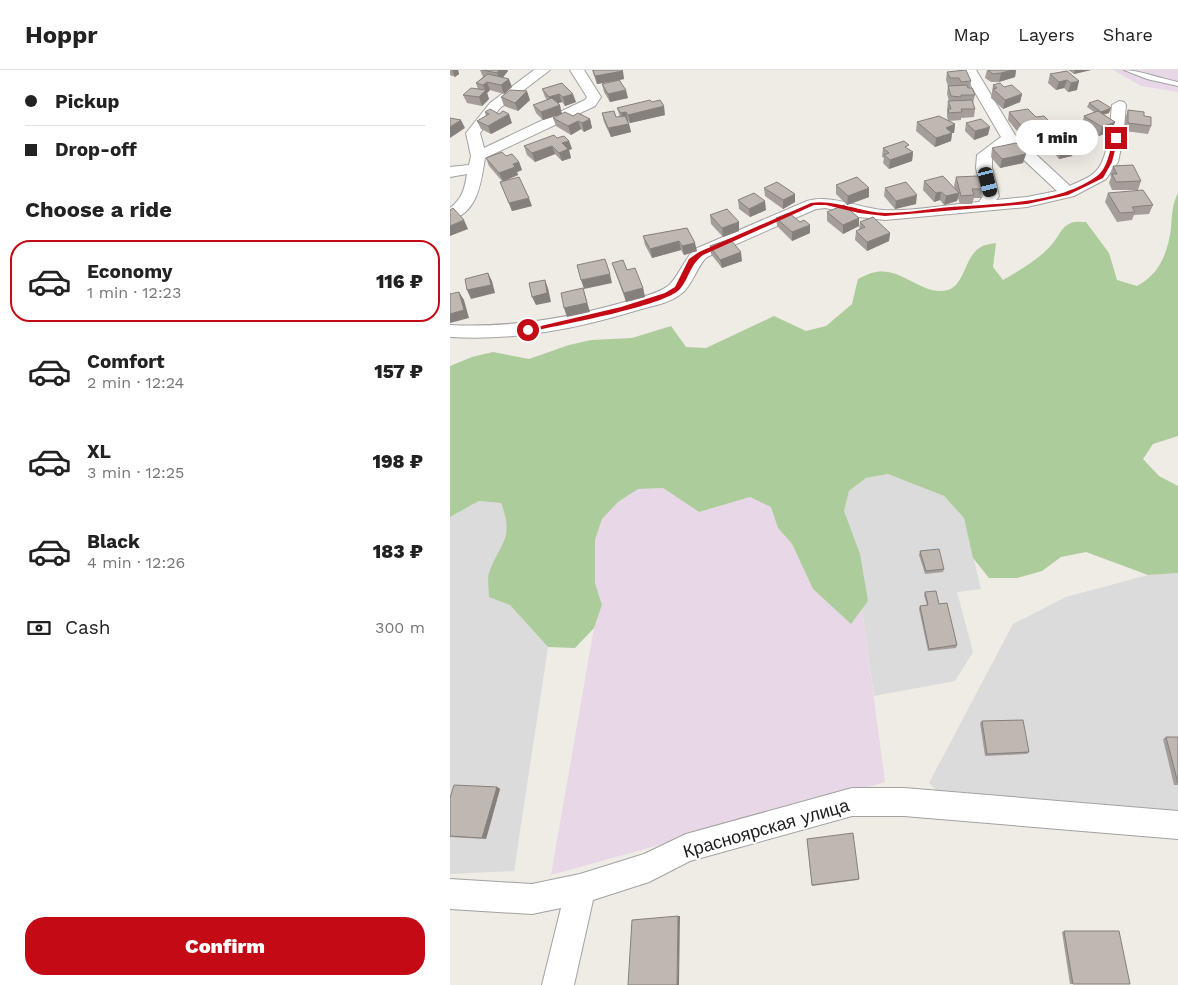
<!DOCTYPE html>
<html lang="en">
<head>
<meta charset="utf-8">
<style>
	body { margin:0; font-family:"Work Sans",sans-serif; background:#f6f6f6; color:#222; height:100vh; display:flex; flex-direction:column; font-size:19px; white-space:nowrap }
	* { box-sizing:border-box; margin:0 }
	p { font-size:16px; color:#767676 }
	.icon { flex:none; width:28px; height:28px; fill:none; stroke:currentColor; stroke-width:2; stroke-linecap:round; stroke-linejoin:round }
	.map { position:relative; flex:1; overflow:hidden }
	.sheet { display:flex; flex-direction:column; background:#fff; width:450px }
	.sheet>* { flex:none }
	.hud { display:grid; align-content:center; height:110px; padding:0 25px; background:#fff }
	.end { position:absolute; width:22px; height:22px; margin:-11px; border:6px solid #c30a15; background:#fff; box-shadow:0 0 0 2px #fff }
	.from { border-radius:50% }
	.bubble { position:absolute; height:35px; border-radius:18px; background:#fff; box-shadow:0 5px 20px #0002; font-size:16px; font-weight:800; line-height:35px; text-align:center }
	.car { position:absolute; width:15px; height:30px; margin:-15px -8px; border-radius:6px; box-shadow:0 0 4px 1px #0007; background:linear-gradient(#222 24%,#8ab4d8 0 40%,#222 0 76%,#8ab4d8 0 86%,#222 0) }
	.hud b { display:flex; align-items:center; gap:18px; height:48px; font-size:19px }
	.hud b+b { border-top:1px solid #e0e0e0 }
	.hud i { width:12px; height:12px; background:#222 }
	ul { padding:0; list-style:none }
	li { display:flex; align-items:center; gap:15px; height:82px; margin:0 10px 8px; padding:0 15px; border:2px solid transparent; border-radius:20px }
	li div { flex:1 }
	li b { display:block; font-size:19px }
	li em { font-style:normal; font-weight:800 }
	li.active { border-color:#c30a15 }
	li>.icon { width:45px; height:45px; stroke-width:1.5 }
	h2 { padding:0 25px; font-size:22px; line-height:60px }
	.pay { display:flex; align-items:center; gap:12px; height:55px; padding:0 25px; font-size:19px }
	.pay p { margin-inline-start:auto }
	.cta { display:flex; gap:10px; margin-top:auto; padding:10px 25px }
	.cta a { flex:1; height:58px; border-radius:20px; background:#c30a15; color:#fff; font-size:20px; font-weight:800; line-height:58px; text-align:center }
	header { display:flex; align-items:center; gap:30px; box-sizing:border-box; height:70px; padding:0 25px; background:#fff; border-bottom:1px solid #e0e0e0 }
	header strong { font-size:24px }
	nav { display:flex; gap:28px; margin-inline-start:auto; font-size:18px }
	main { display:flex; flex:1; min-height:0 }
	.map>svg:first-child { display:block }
	.residential { fill:#dcdbdb }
	.industrial { fill:#e8d7e6 }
	.forest { fill:#adcc9c }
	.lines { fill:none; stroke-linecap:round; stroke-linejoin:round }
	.lane-casing { stroke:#a2a2a2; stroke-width:2 }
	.street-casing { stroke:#a2a2a2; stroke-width:2 }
	.lane { fill:#fff; fill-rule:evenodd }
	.street { fill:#fff; fill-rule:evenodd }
	.wall { fill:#a49d99 }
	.shaded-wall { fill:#86807d }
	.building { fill:#bfb7b2; stroke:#86807d }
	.route { fill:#c30a15 }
	.labels { text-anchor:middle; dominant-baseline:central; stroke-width:4; stroke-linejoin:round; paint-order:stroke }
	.near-street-label { font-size:18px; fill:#1e1e1e; stroke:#fff }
</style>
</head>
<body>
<header>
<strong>Hoppr</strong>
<nav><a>Map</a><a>Layers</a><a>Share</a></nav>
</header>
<main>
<section class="sheet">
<div class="hud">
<b><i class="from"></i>Pickup</b>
<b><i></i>Drop-off</b>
</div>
<h2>Choose a ride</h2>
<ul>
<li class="active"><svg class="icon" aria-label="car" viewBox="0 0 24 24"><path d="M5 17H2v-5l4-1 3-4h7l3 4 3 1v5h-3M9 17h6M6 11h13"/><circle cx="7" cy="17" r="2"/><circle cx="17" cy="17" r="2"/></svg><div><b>Economy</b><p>1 min · 12:23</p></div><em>116 ₽</em></li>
<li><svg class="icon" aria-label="car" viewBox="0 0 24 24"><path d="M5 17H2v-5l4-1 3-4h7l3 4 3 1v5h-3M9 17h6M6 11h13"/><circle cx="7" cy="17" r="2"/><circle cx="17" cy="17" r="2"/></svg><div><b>Comfort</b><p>2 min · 12:24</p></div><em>157 ₽</em></li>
<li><svg class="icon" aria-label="car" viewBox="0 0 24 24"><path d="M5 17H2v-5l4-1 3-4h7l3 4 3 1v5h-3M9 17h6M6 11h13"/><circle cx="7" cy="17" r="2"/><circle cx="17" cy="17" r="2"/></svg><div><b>XL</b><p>3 min · 12:25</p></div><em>198 ₽</em></li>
<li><svg class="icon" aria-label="car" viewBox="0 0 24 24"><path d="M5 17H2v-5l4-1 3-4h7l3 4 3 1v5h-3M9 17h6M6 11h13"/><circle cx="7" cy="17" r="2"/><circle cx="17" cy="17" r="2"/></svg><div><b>Black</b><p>4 min · 12:26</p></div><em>183 ₽</em></li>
</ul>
<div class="pay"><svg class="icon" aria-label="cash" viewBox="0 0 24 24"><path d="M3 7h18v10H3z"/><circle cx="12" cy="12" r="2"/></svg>Cash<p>300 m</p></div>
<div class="cta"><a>Confirm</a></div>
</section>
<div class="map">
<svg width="728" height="915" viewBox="0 0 728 915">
	<rect width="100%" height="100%" fill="#efebe5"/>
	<g class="residential">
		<polygon points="438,404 494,426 514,448 531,519 507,522 523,582 505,611 424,626 412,539 418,531 394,441 399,421 416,408"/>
		<polygon points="29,431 51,433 58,451 55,473 39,504 60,535 98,577 64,801 0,804 0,447"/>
		<polygon points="728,503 728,745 496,730 479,713 563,554 616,527 698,505"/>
	</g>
	<g class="industrial">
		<polygon points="663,0 728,0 728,22 691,16"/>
		<polygon points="213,418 249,442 300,427 322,437 328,458 342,474 363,519 401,553 412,539 435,712 101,805 144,558 152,535 145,513 145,470 152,449 168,432 188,419"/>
	</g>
	<path class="forest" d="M 728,123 L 728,366 L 703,374 L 693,389 L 709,406 L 728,416 L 728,503 L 698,505 L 636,482 L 611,487 L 592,501 L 567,508 L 539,508 L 523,488 L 514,448 L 494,426 L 438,404 L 416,408 L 399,421 L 394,441 L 410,484 L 418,531 L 401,554 L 363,519 L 342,474 L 328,458 L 321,437 L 300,427 L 249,442 L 213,418 L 188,419 L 168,432 L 152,449 L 145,470 L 145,513 L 152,535 L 144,558 L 125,578 L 98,577 L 60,535 L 39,527 C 39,520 37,510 39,503 C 50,472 65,469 51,433 L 29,431 L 0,447 L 0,296 L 22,287 L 43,282 L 79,289 L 119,275 L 141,270 L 182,268 L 221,256 L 236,277 L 256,278 L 324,246 L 356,261 L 376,256 L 402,234 L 408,209 C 414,206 420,203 426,202 C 451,198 469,222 492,221 C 515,220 513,190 528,179 C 532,175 540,174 546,173 L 543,197 L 553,210 C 570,200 590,189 603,173 C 609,166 611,157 621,153 C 625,151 632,152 636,152 L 659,183 L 667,210 L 687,216 C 710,204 718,182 721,158 C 722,146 722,134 728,123 Z"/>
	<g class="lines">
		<g class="lane-casing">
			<path id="lane" d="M 674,0 C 689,0 712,9 728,12 L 728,16 L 697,9 Z"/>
		</g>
		<g class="street-casing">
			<g id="street">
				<path d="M 84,0 L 100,0 L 50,38 L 30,63 L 34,78 L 135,30 L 137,27 L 120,0 L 134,0 L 151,27 L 145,36 L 35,88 C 31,112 28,143 0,150 L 0,138 C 12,129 15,118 17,104 L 0,107 L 0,97 L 19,95 L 21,86 L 16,63 L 40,33 Z"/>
				<path d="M 512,0 L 526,0 L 565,65 L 620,116 C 627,112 638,109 644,103 C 659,92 660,53 662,35 L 669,31 L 674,32 L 676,35 L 673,68 L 668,92 L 656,109 L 624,126 L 577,137 L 435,150 L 409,147 L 376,138 L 366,139 L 257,187 C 246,197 243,215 231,224 C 220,233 202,236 188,240 C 126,259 65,271 0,267 L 0,255 C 61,258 120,248 178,231 C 191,227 207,224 218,216 C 228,208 234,189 245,179 L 357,131 C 382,124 408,138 433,140 C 461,142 500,134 529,132 L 533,126 L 526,98 L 527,85 L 551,67 ZM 558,75 L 607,121 L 577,127 L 546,130 L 549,126 L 542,98 L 542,87 Z"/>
				<polygon points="402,718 454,718 728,741 728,769 454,746 402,746 240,791 199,812 143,830 124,915 92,915 111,838 82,844 0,839 0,809 82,814 130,804 194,784 236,764"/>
			</g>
		</g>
		<use href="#lane" class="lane"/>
		<use href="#street" class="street"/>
	</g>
	<g class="wall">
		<polygon points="0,0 8,0 9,4 5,7 0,5"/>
		<polygon points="30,0 57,0 58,1 53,7 62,17 54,24 40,20 37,23 39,29 32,36 17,33 13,25 28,19 26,13 33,7"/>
		<polygon points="142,0 172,0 174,9 170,10 178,28 160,32 154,22 152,14 164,11 147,14"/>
		<polygon points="537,0 566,0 565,7 549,12 541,12 535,8"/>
		<polygon points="618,0 641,0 624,4"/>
		<polygon points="617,1 627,20 618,22 614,18 606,20 598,13 600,4"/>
		<polygon points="497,2 521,11 520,18 525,25 523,33 525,39 524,47 511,48 511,50 499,51 505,54 504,63 502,63 501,71 485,77 466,61 467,52 498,50 497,47 497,40 498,31 499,31 497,24 498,16 496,10"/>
		<polygon points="112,13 126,32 115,36 112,32 108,33 112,44 140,49 142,58 134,62 131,59 121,65 106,56 103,48 112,44 93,50 86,43 83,35 97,30 95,27 92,19"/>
		<polygon points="543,15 554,17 572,24 570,32 553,39 541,28"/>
		<polygon points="51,27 80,30 68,41 54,36"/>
		<polygon points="202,32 215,45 180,53 178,51 181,62 161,67 154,52 152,43 166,47 170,47 167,38"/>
		<polygon points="639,33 659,43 653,44 665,52 662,61 649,66 632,54 634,46 644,42 637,37"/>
		<polygon points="678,40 694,46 701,56 698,64 675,61 675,49"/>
		<polygon points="35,42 62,53 41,64 31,59 27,51 36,46"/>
		<polygon points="559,42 600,61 626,71 622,86 609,89 594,71 596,63 572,67 558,50"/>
		<polygon points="516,53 538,65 524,70 515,61"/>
		<polygon points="107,68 119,71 122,79 119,80 121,88 112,91 105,84 85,92 77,85 74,76"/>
		<polygon points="433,78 459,79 463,82 462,91 439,99 433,93 434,88 432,87"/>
		<polygon points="542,78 575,79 573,93 550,98 541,87"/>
		<polygon points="56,86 69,92 72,100 67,102 68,105 57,110 82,136 62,141 50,112 52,111 39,96 36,88"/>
		<polygon points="663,96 691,111 688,120 662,120 659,113 661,107 660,104"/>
		<polygon points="506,107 532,119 531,128 524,128 522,134 510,134 508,128 507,131 494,135 490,130 484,132 473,120 474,111 505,119 504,116"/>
		<polygon points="386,115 419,118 419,127 397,135 386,124"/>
		<polygon points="314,118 345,132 333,139 315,126"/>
		<polygon points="435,118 466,134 445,139 434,126"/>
		<polygon points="658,123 703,135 699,144 684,145 682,150 667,152 655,132"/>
		<polygon points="288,130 316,140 300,147 289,139"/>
		<polygon points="377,142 409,148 409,156 393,164 377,151"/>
		<polygon points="260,145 289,152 289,161 273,167 261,154"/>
		<polygon points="326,148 350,152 360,163 342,171 327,156"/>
		<polygon points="410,152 440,163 439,171 417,181 405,170 406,161 409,160"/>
		<polygon points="237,158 247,181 234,185 231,180 202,188 195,175 193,166"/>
		<polygon points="260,176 292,191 272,198 261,184"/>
		<polygon points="162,193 177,200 193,218 195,227 176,232"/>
		<polygon points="470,481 494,499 493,502 475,504 469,485"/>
		<polygon points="475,522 489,534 507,575 506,578 478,581 469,539 470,536 477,535 474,525"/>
		<polygon points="532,651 579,682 577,684 535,686 530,653"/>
		<polygon points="716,667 728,667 728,715 724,715 713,669"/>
		<polygon points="47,717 50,719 36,769 0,767 0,728"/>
		<polygon points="357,769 409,809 408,810 362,816"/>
		<polygon points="614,861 680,914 620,914 612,862"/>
	</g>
	<g class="shaded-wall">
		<polygon points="2,0 8,0 9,4 5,7"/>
		<polygon points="49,0 57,0 58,1 50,11 47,3"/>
		<polygon points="563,0 566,0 565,7 549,12 551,3"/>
		<polygon points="625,0 641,0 624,4"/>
		<polygon points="173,1 174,9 147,14 145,6"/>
		<polygon points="59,9 62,17 54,24 51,15"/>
		<polygon points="617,10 614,18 606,20 609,12"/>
		<polygon points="629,11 627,20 618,22 621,13"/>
		<polygon points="37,12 40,20 37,23 39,29 32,36 29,27 35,21 33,15"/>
		<polygon points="176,20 178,28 160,32 158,24"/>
		<polygon points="77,21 80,30 68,41 65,33"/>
		<polygon points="109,24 112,32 102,35 99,27"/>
		<polygon points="123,24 126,32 115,36 113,27"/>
		<polygon points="572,24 570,32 553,39 555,30"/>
		<polygon points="110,35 112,44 93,50 91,42"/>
		<polygon points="214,36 215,45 180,53 178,45"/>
		<polygon points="661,38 659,43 649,46 651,42"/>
		<polygon points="176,42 178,51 173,52 171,43"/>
		<polygon points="59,44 62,53 41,64 38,56"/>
		<polygon points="140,49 142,58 134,62 132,53"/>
		<polygon points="11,50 15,58 0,68 0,57"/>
		<polygon points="128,51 131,59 121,65 118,56"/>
		<polygon points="665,52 662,61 649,66 652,57"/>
		<polygon points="179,54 181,62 161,67 158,58"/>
		<polygon points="505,54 504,63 502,63 501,71 485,77 486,68 496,58"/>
		<polygon points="602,54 599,62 572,67 574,59"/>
		<polygon points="540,57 538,65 524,70 525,61"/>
		<polygon points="119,71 122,79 119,80 121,88 112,91 109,83 112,73"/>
		<polygon points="626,71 622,86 609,89 612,81 620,73"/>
		<polygon points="102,76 105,84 85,92 82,83"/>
		<polygon points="571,79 575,79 574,85 576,84 573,93 550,98 552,89"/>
		<polygon points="463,82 462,91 439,99 440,90"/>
		<polygon points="69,92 72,100 67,102 68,105 53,111 49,103 63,94"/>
		<polygon points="419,118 419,127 397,135 398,126"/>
		<polygon points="491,122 490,130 484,132 486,123"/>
		<polygon points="509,123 507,131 494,135 496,126"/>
		<polygon points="345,124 345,132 333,139 333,130"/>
		<polygon points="467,125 466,134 445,139 446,131"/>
		<polygon points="79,128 82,136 62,141 59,133"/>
		<polygon points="315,131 316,140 300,147 299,139"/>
		<polygon points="409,148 409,156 393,164 393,155"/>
		<polygon points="14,150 18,159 0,166 0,156"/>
		<polygon points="289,152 289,161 273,167 272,158"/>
		<polygon points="360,155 360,163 342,171 342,162"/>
		<polygon points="440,163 439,171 417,181 417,172"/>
		<polygon points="229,171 231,180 202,188 200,179"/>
		<polygon points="245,173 247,181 234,185 232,176"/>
		<polygon points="291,182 292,191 272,198 270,190"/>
		<polygon points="38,203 42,211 45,223 21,229 17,220"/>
		<polygon points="160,204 162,213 134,219 131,210"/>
		<polygon points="95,210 98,218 101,232 86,235 82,227"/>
		<polygon points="133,218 140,242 117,247 114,238"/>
		<polygon points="193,218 195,227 176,232 174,223"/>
		<polygon points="9,222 14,230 19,248 0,253 0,244"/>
		<polygon points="47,717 50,719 36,769 32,768"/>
		<polygon points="228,846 230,846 229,915 227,915"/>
	</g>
	<g class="building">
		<polygon points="33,0 49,0 47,3"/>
		<polygon points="143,0 172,0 173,1 145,6"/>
		<polygon points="516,0 521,11 511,12 509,8 500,8 497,2"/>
		<polygon points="538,0 563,0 551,3 543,4"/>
		<polygon points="617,1 629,11 621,13 617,10 609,12 600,4"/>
		<polygon points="38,4 59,9 51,15 37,12 33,15 26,13"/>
		<polygon points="169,10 176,20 158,24 152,14"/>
		<polygon points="112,13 123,24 113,27 109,24 99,27 92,19"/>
		<polygon points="550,13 554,17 562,15 572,24 555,30 543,19 547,18 543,15"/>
		<polygon points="517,15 518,18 522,18 525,25 511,25 511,27 501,26 498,16"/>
		<polygon points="21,18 36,20 29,27 13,25"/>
		<polygon points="60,20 77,21 65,33 51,27"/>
		<polygon points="102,28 110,35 91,42 83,35"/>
		<polygon points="200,30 202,32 210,30 214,36 178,45 176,42 171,43 167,38"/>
		<polygon points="522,30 525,39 511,39 512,42 499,43 498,39 501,39 498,31"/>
		<polygon points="648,30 661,38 651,42 639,33"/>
		<polygon points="40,39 49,44 53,41 59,44 38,56 27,51 39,44 35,42"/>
		<polygon points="578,39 586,47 594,46 602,54 574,59 559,42"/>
		<polygon points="678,40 694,42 694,46 701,47 701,56 678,53"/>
		<polygon points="164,41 166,47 175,46 179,54 158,58 152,43"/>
		<polygon points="648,41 665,52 652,57 634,46"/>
		<polygon points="115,42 123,46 128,43 140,49 132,53 128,51 118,56 103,48"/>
		<polygon points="489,46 505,54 496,58 502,63 486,68 467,52"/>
		<polygon points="0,48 11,50 0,57"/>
		<polygon points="531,49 540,57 525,61 516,53"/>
		<polygon points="611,59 626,71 620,73 625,78 612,81 596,62"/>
		<polygon points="104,65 107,68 114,66 119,71 112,73 118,79 109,83 102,76 82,83 74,76"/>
		<polygon points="454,71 459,75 455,77 463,82 440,90 434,85 439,83 433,78"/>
		<polygon points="566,73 575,79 571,79 576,84 552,89 542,78"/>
		<polygon points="52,82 56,86 62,84 69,92 63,94 65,97 49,103 36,88"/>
		<polygon points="683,95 691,111 666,112 662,104 667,104 663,96"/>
		<polygon points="493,106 509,123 496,126 491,122 486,123 474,111"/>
		<polygon points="528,106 532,119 522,119 524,125 511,126 506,107"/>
		<polygon points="69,107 79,128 59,133 50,112"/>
		<polygon points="407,107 419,118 398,126 386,115"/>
		<polygon points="327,112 345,124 333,130 314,118"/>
		<polygon points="456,112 467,125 446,131 435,118"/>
		<polygon points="693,120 703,135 682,137 685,142 670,143 658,123"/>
		<polygon points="304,123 315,131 299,139 288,130"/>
		<polygon points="394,135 409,148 393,155 377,142"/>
		<polygon points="3,138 14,150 0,156 0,140"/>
		<polygon points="277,139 289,152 272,158 260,145"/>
		<polygon points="339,143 350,152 354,150 360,155 342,162 326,148"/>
		<polygon points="423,147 440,163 417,172 406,161 415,157 410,152"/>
		<polygon points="237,158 245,173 232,176 229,171 200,179 193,166"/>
		<polygon points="280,169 291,182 270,190 260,176"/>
		<polygon points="155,189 160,204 131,210 127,195"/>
		<polygon points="173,190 177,200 185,198 193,218 174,223 162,193"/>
		<polygon points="38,203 41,215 17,220 15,209"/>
		<polygon points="95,210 97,223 82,227 79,213"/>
		<polygon points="133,218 137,233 114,238 111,223"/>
		<polygon points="9,222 14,240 0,244 0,224"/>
		<polygon points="489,479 494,499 476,501 470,481"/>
		<polygon points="486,521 489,534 497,533 507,575 479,579 470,536 478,535 475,522"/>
		<polygon points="573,650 579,682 537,684 532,651"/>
		<polygon points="716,667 728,667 728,713"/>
		<polygon points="4,715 47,717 32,768 0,766 0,728"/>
		<polygon points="403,763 409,809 362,815 357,769"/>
		<polygon points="228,846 227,915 178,915 182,850"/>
		<polygon points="614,861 669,861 680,914 623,914"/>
	</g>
	<path class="route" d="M 666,66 L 668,68 L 662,92 L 653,108 L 618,125 L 577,134 L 435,146 L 409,143 L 376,135 L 364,135 L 253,185 C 239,196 240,207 230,219 C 216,236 104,256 78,262 L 74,260 L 171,237 L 215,223 L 225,217 L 239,189 L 249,182 L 361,133 C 386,129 411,143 436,143 C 457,143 479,139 500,137 C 547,133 607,135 647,106 C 658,98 660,80 663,68 Z"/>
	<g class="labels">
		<g class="near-street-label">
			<text transform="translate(316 758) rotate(-16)">Красноярская улица</text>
		</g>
	</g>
</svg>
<i class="end from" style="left:78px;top:260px"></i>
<i class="end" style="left:666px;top:68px"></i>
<div class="bubble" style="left:566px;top:50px;width:82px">1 min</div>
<i class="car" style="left:538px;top:112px;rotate:166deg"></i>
</div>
</main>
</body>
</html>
